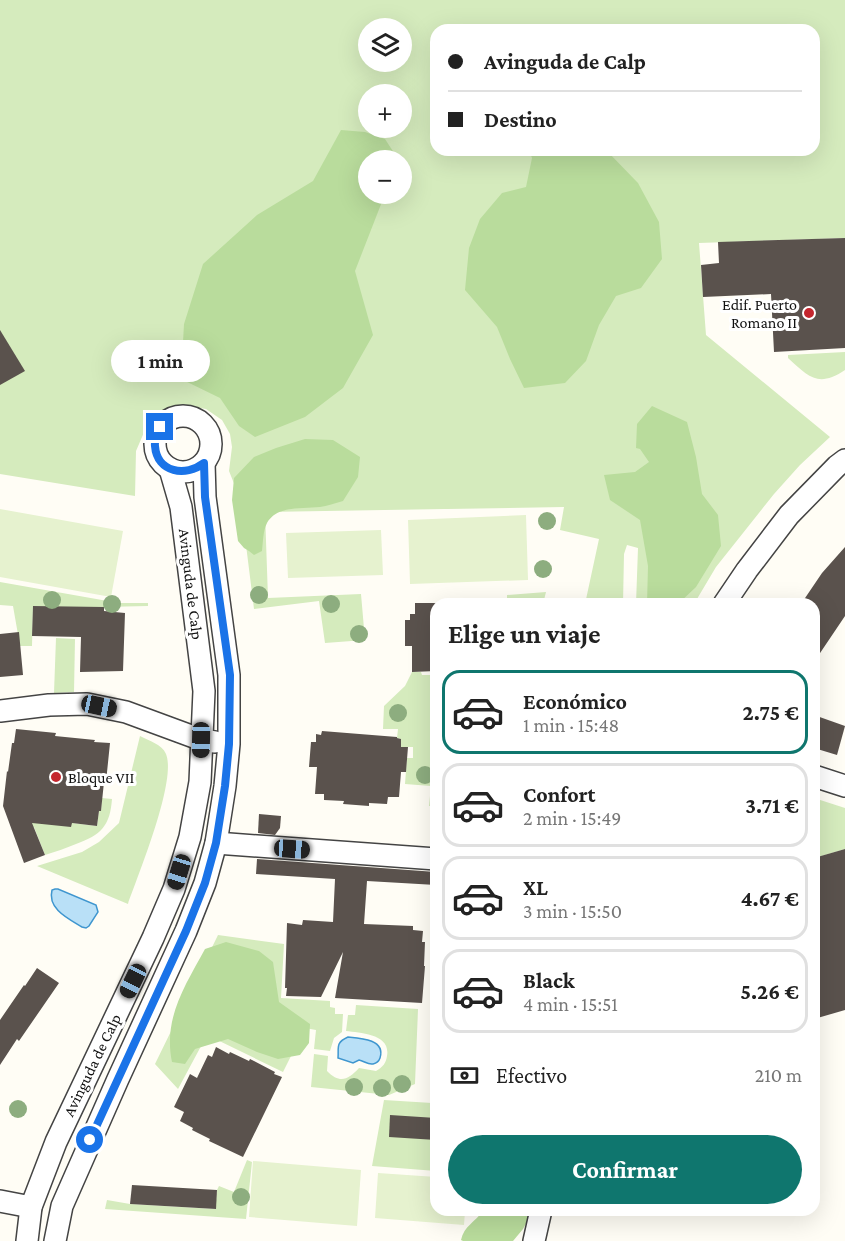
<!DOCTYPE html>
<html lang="es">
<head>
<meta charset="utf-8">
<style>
	body { margin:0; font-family:"Crimson Pro",serif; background:#f6f6f6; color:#222; height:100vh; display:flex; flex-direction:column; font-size:22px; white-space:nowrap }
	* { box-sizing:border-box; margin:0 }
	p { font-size:20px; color:#767676 }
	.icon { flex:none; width:33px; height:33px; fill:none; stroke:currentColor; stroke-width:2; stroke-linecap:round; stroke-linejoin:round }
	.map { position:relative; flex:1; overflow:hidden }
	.panel { position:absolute; left:430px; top:598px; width:390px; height:618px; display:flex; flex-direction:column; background:#fff; border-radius:18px; box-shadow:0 6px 24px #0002 }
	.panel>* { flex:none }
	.guide { position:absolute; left:430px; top:24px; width:390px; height:132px; border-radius:18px; box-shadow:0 6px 24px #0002; display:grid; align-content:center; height:132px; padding:0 18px; background:#fff }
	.controls { position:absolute; left:358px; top:18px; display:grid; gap:12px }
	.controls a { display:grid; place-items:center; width:54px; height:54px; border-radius:50%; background:#fff; box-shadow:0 6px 24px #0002; font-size:30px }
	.end { position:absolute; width:27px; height:27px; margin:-14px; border:8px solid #1a73e8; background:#fff; box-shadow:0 0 0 3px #fff }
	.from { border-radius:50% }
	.bubble { position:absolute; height:42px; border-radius:21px; background:#fff; box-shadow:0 6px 24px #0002; font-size:20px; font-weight:700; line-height:42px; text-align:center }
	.car { position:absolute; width:18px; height:36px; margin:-18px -9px; border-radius:8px; box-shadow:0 0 4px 2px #0007; background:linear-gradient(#222 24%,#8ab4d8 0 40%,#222 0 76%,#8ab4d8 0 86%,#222 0) }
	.guide b { display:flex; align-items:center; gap:21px; height:57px; font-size:22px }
	.guide b+b { border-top:2px solid #e0e0e0 }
	.guide i { width:15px; height:15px; background:#222 }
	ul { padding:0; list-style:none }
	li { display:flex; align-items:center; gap:18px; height:84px; margin:0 12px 9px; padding:0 6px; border:3px solid #e0e0e0; border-radius:18px }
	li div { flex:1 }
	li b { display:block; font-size:22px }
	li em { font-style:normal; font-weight:700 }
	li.current { border-color:#0f766e }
	li>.icon { width:54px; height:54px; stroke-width:1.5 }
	h2 { padding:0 18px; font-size:27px; line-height:72px }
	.pay { display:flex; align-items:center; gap:15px; height:66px; padding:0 18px; font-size:22px }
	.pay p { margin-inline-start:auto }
	.action { display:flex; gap:12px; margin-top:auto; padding:12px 18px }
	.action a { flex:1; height:69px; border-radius:36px; background:#0f766e; color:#fff; font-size:24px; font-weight:700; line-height:69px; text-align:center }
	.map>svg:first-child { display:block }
	.green { fill:#d5ebbd; fill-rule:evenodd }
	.forest { fill:#b9dc9c }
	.pitch { fill:#e6f2cf }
	.water { fill:#b9e0f7; stroke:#3f96cf; stroke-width:1.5 }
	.building { fill:#5a524d }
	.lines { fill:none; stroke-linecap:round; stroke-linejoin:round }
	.minor-casing { stroke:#444; stroke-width:24 }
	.minor { stroke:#fff; stroke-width:21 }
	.tree { fill:#8dad7f }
	.route { stroke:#1a73e8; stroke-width:8 }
	.poi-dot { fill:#c4262e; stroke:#fff; stroke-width:2 }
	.labels { text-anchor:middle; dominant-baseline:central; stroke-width:6; stroke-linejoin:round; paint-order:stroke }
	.poi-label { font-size:16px; fill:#111; stroke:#fff; text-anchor:end }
	.street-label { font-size:16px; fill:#111; stroke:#fff }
</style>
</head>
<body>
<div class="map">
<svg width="845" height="1241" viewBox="0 0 845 1241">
	<rect width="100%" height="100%" fill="#fffdf5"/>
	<g class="green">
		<path d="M 0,0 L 845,0 L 845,238 L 699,243 L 706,335 L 830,437 L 800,465 L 774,494 L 716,567 L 694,604 L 636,604 L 638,548 L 627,545 L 624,554 L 623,604 L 585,604 L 599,539 L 560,530 L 564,507 L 265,512 L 268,598 L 361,594 L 365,640 L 325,643 L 319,601 L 254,609 L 242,513 L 235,486 L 229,471 L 232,447 L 230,434 L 222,420 L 206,409 L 188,406 L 165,412 L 148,423 L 136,451 L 135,496 L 0,474 ZM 369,28 L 402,28 L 402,62 L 369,62 ZM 436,30 L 814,30 L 814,150 L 436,150 ZM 369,94 L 402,94 L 402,128 L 369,128 ZM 369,160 L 402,160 L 402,194 L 369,194 Z"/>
		<path d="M 845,352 L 845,370 C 818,388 809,377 788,358 L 788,355 Z"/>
		<polygon points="0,582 119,603 148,603 148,606 57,608 33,606 32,646 20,646 13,606 0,605"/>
		<polygon points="546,592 543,604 507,604 507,595"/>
		<polygon points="56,638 75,639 74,692 54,693"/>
		<polygon points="412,672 421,672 422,675 436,675 436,806 429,806 431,786 405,784 407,758 413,758 413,747 401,747 401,739 397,738 398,729 383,729 384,706 405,686"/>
		<path d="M 140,736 C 149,741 162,744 166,754 C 177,781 138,875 128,904 L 37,866 L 82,852 L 99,842 L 119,823 Z"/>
		<path d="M 102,798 L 112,799 C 110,826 101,835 76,844 C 66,848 55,852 45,855 L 34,827 L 23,830 L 30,815 L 72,823 L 97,826 L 99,811 L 101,811 Z"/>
		<polygon points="814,798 845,808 845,849 815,858"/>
		<polygon points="218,935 284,944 281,998 330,1001 330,1007 335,1008 335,1014 343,1014 342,1032 334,1038 330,1051 314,1049 316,1030 305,1028 283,1072 207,1035 178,1089 155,1064"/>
		<path d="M 356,1005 L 418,1009 L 415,1084 L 389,1095 L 311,1087 L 314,1054 L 328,1056 L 327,1071 C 340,1084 348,1080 359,1068 L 376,1071 C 383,1067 386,1063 387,1056 C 391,1034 361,1033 346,1031 L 348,1015 L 355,1015 Z"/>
		<polygon points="436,1082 436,1171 372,1166 384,1100 432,1103"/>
		<polygon points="247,1160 252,1162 246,1219 105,1209 107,1200 130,1204 215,1209 217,1190 219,1186 234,1192"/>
	</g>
	<g class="forest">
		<polygon points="341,130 365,132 385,139 398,159 397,160 369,160 369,194 385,194 355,271 373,335 343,388 305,417 255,437 239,426 220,398 181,379 184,324 203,264 257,215 313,181"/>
		<polygon points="529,150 606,150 638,183 659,222 662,259 641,288 616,296 599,325 586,361 565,383 524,388 510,359 497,327 465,290 469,248 480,219 502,193 526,187 532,158"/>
		<polygon points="652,406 687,422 696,457 702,494 718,515 721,546 696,587 678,604 647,604 648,566 640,520 610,500 604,475 635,472 649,462 640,449 636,448 637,424"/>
		<path d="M 305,439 L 333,440 L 360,457 L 358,477 L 343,501 C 335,503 327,506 320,507 C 303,509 277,505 267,523 C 263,530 263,543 262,551 L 254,555 L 249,551 L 244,548 L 238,541 L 232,500 L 234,478 L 254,457 L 276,448 Z"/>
		<path d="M 226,942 L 259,951 L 273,962 L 279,1002 L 310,1024 L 309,1043 L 300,1055 L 278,1059 L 257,1052 L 228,1039 L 195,1049 L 185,1064 L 172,1062 C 163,1018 185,986 205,949 Z"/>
		<path d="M 483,1211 L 533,1211 L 523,1229 L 513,1241 L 463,1241 L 461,1240 C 464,1226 475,1222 483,1211 Z"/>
	</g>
	<g class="pitch">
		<polygon points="0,509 123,531 111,597 0,577"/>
		<polygon points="526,515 528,580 410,584 408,520"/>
		<polygon points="381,530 383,575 288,578 286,533"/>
		<polygon points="253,1161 361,1170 357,1226 249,1217"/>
		<polygon points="378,1173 436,1177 436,1210 465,1211 464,1225 375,1218"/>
	</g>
	<g class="water">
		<path d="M 55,889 L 58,889 L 96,905 L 98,912 L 89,926 L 86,928 L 82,927 C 69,919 47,909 52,890 Z"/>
		<path d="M 348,1037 C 359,1038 386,1039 380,1058 C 379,1061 377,1063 373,1064 C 368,1065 364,1061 359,1060 L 353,1063 L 338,1058 C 339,1047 335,1043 348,1037 Z"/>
	</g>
	<g class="building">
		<polygon points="845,238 845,348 774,352 771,294 703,297 701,265 719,263 718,242"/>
		<polygon points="0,330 25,371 0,385"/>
		<polygon points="845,547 845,616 814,662 814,604 801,604 822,573"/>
		<polygon points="415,603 436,603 436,671 412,672 412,646 405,646 405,620 410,620 410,614 415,614"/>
		<polygon points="33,606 104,607 104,611 125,613 123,671 80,672 81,637 32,636"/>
		<polygon points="19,632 23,675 0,677 0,634"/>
		<polygon points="814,715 845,726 837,755 814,748"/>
		<polygon points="16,729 56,733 55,736 95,740 94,742 110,743 106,782 104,782 101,811 99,811 97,826 72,823 71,827 32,823 45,855 24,863 3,806 7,771 8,772 12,743 14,743"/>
		<polygon points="322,731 397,737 397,738 401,739 401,747 408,747 406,772 401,772 399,797 388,797 387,804 369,803 369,806 343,804 344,801 324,800 324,794 315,794 317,767 309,767 311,742 316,742 316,734 321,735"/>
		<polygon points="259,814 281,816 280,828 275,835 258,833"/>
		<polygon points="845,849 845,1010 814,1019 814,858"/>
		<polygon points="257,859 436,872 436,885 367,881 364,924 413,926 413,930 423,931 422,942 425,942 424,966 425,966 422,1003 335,998 343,952 321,997 286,996 287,988 285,988 287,923 302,925 303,920 333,922 335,879 256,874"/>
		<polygon points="37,968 59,983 19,1041 17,1039 0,1065 0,1020 24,985 25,986"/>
		<polygon points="216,1047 229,1054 230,1052 249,1061 250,1059 275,1072 274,1074 282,1077 243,1157 209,1141 210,1139 192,1130 193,1128 180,1121 184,1112 174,1107 190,1074 197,1078 208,1055 212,1057"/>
		<polygon points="390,1115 436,1118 436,1140 389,1137"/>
		<polygon points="132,1185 217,1190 216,1209 130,1204"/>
	</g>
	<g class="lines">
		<g class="minor-casing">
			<g id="minor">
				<circle cx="183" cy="444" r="28"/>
				<polyline points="724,604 747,570 789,515 837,466 845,460"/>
				<polyline points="0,711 49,705 87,704 126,712 202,740 215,742"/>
				<polyline points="814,776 845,786"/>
				<polyline points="216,843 436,859"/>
				<polyline points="0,1201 31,1207"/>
				<polyline points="27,1241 31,1207 56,1142 153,938 174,889 190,837 200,782 204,691 181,507 170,469"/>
				<polyline points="55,1241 62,1206 118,1079 186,931 205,883 216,843 225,786 229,744 229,675 205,497 204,463"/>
				<polyline points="534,1241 541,1210"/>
			</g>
		</g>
		<use href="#minor" class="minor"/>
	</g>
	<g class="tree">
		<circle cx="547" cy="521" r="9"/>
		<circle cx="543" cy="569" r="9"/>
		<circle cx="259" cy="595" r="9"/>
		<circle cx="52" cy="600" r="9"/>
		<circle cx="112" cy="604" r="9"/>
		<circle cx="331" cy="604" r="9"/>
		<circle cx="359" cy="634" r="9"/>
		<circle cx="398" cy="713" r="9"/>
		<circle cx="425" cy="775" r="9"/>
		<circle cx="402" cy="1084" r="9"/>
		<circle cx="354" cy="1087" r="9"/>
		<circle cx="382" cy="1088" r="9"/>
		<circle cx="18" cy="1109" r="9"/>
		<circle cx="241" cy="1197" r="9"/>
	</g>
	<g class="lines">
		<path class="route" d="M 90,1140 L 186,931 L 205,883 L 216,843 L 225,786 L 229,744 L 230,675 L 205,497 L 204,463 C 186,477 157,473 155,446 C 154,439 158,433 160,427"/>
	</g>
	<g class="poi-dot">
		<circle cx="809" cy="313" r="6"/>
		<circle cx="56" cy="777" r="6"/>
	</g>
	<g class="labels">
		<g class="poi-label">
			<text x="797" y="304">Edif. Puerto<tspan x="797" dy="18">Romano II</tspan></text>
			<text x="68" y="777" text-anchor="start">Bloque VII</text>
		</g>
		<g class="street-label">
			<text transform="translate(191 584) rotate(83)">Avinguda de Calp</text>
			<text transform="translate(92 1065) rotate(-64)">Avinguda de Calp</text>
		</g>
	</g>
</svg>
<div class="controls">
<a><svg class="icon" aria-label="layers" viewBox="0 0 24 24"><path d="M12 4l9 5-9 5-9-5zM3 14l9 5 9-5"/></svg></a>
<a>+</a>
<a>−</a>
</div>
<i class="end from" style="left:90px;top:1140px"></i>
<i class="end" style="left:160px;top:427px"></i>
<div class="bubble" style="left:111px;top:340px;width:99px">1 min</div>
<i class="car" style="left:99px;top:706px;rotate:102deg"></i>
<i class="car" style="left:201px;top:740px;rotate:181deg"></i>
<i class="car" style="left:292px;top:849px;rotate:94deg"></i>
<i class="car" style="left:179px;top:872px;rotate:197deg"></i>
<i class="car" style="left:133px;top:981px;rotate:206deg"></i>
<div class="guide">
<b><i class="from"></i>Avinguda de Calp</b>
<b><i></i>Destino</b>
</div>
<section class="panel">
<h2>Elige un viaje</h2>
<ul>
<li class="current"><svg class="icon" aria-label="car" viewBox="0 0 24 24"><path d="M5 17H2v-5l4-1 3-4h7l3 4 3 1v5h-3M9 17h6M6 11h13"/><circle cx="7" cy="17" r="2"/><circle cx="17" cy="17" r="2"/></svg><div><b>Económico</b><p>1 min · 15:48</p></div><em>2.75 €</em></li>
<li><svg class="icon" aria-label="car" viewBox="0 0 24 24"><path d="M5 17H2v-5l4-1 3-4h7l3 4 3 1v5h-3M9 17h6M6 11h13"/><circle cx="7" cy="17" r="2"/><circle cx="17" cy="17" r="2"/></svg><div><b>Confort</b><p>2 min · 15:49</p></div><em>3.71 €</em></li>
<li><svg class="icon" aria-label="car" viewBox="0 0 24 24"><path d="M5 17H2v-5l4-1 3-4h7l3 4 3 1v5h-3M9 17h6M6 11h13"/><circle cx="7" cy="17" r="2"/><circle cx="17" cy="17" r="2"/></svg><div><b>XL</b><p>3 min · 15:50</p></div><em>4.67 €</em></li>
<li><svg class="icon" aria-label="car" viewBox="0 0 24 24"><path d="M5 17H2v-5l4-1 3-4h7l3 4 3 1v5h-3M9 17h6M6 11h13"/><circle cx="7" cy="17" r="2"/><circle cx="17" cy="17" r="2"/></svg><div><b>Black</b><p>4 min · 15:51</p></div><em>5.26 €</em></li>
</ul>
<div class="pay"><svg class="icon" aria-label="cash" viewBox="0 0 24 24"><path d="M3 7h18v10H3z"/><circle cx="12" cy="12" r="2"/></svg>Efectivo<p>210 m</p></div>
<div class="action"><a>Confirmar</a></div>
</section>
</div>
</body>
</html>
